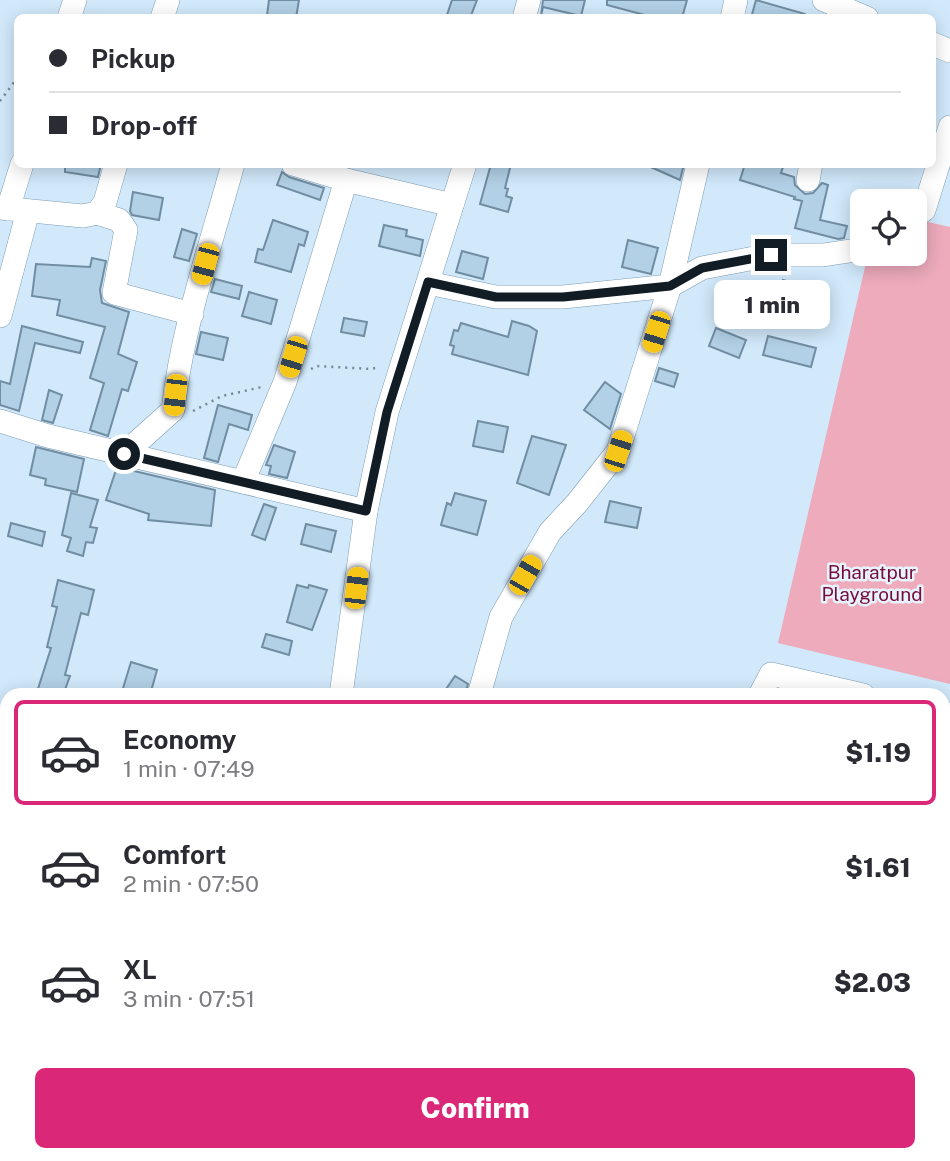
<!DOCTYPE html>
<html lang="en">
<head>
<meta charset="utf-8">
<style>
	body { margin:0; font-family:"Public Sans",sans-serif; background:#f7f7f7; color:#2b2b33; height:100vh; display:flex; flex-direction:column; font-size:26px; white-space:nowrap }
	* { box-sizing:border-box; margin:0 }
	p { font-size:23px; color:#7c7c81 }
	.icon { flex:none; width:38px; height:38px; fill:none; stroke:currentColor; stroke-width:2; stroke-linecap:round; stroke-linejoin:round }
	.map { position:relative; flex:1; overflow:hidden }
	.sheet { position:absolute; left:0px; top:688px; width:950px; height:474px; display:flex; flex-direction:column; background:#fff; border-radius:21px 21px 0 0; box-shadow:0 4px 18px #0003 }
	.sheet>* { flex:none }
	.top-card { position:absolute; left:14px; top:14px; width:922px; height:154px; border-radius:10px; box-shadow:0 4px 18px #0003; display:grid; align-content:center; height:154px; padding:0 35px; background:#fff }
	.fabs { position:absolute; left:850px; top:189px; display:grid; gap:14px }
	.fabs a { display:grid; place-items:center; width:77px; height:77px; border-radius:10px; background:#fff; box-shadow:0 4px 18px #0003; font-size:35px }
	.end { position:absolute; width:32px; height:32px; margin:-16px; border:9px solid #111c24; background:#fff; box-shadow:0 0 0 4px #fff }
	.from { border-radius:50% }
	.bubble { position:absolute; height:49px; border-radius:10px; background:#fff; box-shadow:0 4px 18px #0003; font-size:23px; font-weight:800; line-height:49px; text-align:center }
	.car { position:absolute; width:21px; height:42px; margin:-21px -10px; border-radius:9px; box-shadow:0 0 5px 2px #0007; background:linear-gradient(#f5c518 24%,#345 0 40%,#f5c518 0 76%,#345 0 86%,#f5c518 0) }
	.top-card b { display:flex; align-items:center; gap:24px; height:66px; font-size:26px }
	.top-card b+b { border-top:2px solid #e1e1e2 }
	.top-card i { width:18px; height:18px; background:#2b2b33 }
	ul { padding:12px 0 0; list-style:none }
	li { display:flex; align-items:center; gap:21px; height:105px; margin:0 14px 10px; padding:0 21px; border:4px solid transparent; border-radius:10px }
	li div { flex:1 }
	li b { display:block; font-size:26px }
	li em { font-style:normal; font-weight:800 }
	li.current { border-color:#db2777 }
	li>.icon { width:63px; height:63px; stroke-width:1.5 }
	.primary-button { display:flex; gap:14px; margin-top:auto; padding:14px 35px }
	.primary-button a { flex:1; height:80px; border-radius:10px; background:#db2777; color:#fff; font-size:28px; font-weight:800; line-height:80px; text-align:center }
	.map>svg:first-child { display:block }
	.green { fill:#edabbc }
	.building { fill:#b2d0e6; stroke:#718da2; stroke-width:2 }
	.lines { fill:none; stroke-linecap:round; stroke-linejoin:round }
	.minor-casing { stroke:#7f9cb1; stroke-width:24 }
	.path { stroke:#758794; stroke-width:2.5; stroke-dasharray:2 5; stroke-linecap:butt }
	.minor { stroke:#fff; stroke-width:23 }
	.route { stroke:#111c24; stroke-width:9 }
	.labels { text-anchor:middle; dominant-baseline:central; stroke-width:5; stroke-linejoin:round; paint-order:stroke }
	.park-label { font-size:19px; fill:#780c3b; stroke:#e8f4fd }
</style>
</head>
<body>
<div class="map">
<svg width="950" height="1161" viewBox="0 0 950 1161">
	<rect width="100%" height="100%" fill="#d1e9fb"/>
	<g class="green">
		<polygon points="915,219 950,227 950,684 778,643 868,254 915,254"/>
		<polygon points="0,1009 7,1012 7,1114 0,1107"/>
		<polygon points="24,1155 217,1155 214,1161 21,1161"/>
	</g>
	<g class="building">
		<polygon points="269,0 299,0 296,18 267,15"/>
		<polygon points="452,0 477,0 470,18 446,18"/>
		<polygon points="543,0 585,0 581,16 543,7 541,16"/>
		<polygon points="607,0 687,0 682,18 656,18 607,5"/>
		<polygon points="756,0 805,14 805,18 751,18"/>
		<polygon points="65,164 101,164 98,177 65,172"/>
		<polygon points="491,164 511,164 505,188 508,189 506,196 512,198 508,212 480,204"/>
		<polygon points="644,164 684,164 680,180"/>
		<polygon points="745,164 775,164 783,167 781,173 794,177 795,185 805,194 813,193 822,183 828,185 820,220 847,226 844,238 838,239 795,228 802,201 794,199 795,197 740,180"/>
		<polygon points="282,172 289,177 324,188 320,200 277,185"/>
		<polygon points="133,192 163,198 159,220 132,215 130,211"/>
		<polygon points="273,220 308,232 304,246 299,244 291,272 255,262 258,249 263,250"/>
		<polygon points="384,225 407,230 406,236 423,240 420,256 379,246"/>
		<polygon points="182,229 197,234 189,261 174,257"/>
		<polygon points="628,240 658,248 651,274 622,267"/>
		<polygon points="462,251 488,258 483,279 456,272"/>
		<polygon points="92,258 106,261 100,290 102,303 129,312 118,354 137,362 128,391 122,389 108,436 90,430 104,383 90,378 105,327 57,315 60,300 32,296 36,264 90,267"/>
		<polygon points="215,279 242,286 239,299 211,292"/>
		<polygon points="783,280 807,287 802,306 778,299"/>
		<polygon points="249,292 277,300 271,324 242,316"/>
		<polygon points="344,318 367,322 364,336 341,332"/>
		<polygon points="512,321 529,326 537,331 528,375 452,354 454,346 450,345 454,330 458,331 461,323 508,337"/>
		<polygon points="22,326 83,342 80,353 35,343 19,411 0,405 0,381 10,384"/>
		<polygon points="716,328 746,340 739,358 709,346"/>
		<polygon points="201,332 228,338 223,360 196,354"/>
		<polygon points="768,336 816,348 811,367 763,355"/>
		<polygon points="659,368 678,374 674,387 655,381"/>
		<polygon points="605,382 621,394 610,429 584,410"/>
		<polygon points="49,390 62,395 53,423 42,420"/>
		<polygon points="218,405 252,415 248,430 229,424 218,462 204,458"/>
		<polygon points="478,421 508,427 503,452 473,446"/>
		<polygon points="532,436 566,445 549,495 517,483"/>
		<polygon points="274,445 295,452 287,478 269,474 271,466 266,465"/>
		<polygon points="36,447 84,459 77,492 45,485 46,479 30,475"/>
		<polygon points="117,467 215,490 211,526 148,520 149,514 106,500"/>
		<polygon points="71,493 98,500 90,527 97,528 93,543 86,542 83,556 67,551 71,538 62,535"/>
		<polygon points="455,493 486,501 477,535 441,525 447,503 451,505"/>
		<polygon points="610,501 641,508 637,528 605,522"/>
		<polygon points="264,504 276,508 265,540 252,535"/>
		<polygon points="11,523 45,532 42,546 8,536"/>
		<polygon points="306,524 336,531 331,552 301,544"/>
		<polygon points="58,580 94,590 88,615 81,613 65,675 70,676 63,695 36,695 51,648 47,647 57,607 52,606"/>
		<polygon points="297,585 308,588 309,585 327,590 312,630 287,622"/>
		<polygon points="266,634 292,641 289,655 262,647"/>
		<polygon points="131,662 157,670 150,695 121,695"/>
		<polygon points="455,676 468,684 465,695 442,695"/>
	</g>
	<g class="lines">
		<g class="minor-casing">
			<g id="minor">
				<polyline points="824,0 867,18"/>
				<polyline points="69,18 75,0"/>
				<polyline points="162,18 168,0"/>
				<polyline points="524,18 529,0"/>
				<polyline points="732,18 736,0"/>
				<polyline points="933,44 950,51"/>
				<polyline points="293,164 346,180 452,205"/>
				<polyline points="808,180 811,164"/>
				<polyline points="0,208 83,216 97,213 105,202 116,164"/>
				<polyline points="8,209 22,164"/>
				<polyline points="97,213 119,220 126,230 114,293 192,314"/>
				<polyline points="915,216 924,210 950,127"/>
				<polyline points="428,283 496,297 563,297 670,286 702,268 771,255 823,255 863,249"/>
				<polyline points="0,316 28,211"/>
				<polyline points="0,421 48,436 366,511"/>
				<path d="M 124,454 L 173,410 C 182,327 211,245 233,164"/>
				<polyline points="243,482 285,382 346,180"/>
				<polyline points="341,695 366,511 387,412 465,164"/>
				<polyline points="479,695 501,617 550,532 577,503 618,451 670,286 698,164"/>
				<polyline points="760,695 771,674 863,695"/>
				<polyline points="943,713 950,714"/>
				<polyline points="0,805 7,807"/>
				<polyline points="0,944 7,949"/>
				<polyline points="327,1155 336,1161"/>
				<polyline points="223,1161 225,1155"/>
				<polyline points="381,1161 384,1155"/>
				<polyline points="523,1161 524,1155"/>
				<polyline points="634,1161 635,1155"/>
			</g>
		</g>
		<g class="path">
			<polyline points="0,101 18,77"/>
			<polyline points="311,369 317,366 371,369 380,367"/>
			<polyline points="193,411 222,396 262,387"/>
		</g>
		<use href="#minor" class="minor"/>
	</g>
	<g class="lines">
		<polyline class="route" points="124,454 366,511 387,412 428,282 496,297 563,297 670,286 702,268 771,255"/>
	</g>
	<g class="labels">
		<g class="park-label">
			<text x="872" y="572">Bharatpur<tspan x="872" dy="22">Playground</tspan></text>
		</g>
	</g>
</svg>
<div class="fabs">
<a><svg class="icon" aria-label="locate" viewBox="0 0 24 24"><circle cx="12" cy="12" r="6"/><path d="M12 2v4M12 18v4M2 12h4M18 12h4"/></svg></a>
</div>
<i class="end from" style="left:124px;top:454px"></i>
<i class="end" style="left:771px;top:255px"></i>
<div class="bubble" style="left:714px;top:280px;width:116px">1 min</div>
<i class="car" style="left:205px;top:264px;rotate:195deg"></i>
<i class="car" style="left:656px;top:332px;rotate:197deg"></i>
<i class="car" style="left:293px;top:357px;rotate:197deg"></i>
<i class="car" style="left:175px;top:395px;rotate:186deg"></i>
<i class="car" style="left:618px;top:451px;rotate:18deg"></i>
<i class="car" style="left:525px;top:575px;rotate:30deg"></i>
<i class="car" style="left:356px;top:588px;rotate:7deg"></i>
<div class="top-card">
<b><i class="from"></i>Pickup</b>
<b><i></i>Drop-off</b>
</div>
<section class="sheet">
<ul>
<li class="current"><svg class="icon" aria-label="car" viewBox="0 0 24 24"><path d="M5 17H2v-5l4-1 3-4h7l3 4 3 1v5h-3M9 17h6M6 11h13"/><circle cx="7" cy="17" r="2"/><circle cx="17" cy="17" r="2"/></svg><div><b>Economy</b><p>1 min · 07:49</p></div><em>$1.19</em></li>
<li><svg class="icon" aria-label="car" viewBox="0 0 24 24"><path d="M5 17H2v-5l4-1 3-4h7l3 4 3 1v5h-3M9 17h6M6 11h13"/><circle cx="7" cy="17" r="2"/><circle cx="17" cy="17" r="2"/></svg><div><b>Comfort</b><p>2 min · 07:50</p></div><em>$1.61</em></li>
<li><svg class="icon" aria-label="car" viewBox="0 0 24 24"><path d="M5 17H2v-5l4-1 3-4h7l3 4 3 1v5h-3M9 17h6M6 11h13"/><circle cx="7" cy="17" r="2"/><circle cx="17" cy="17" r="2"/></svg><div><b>XL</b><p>3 min · 07:51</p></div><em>$2.03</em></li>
</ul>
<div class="primary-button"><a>Confirm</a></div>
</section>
</div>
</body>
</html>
